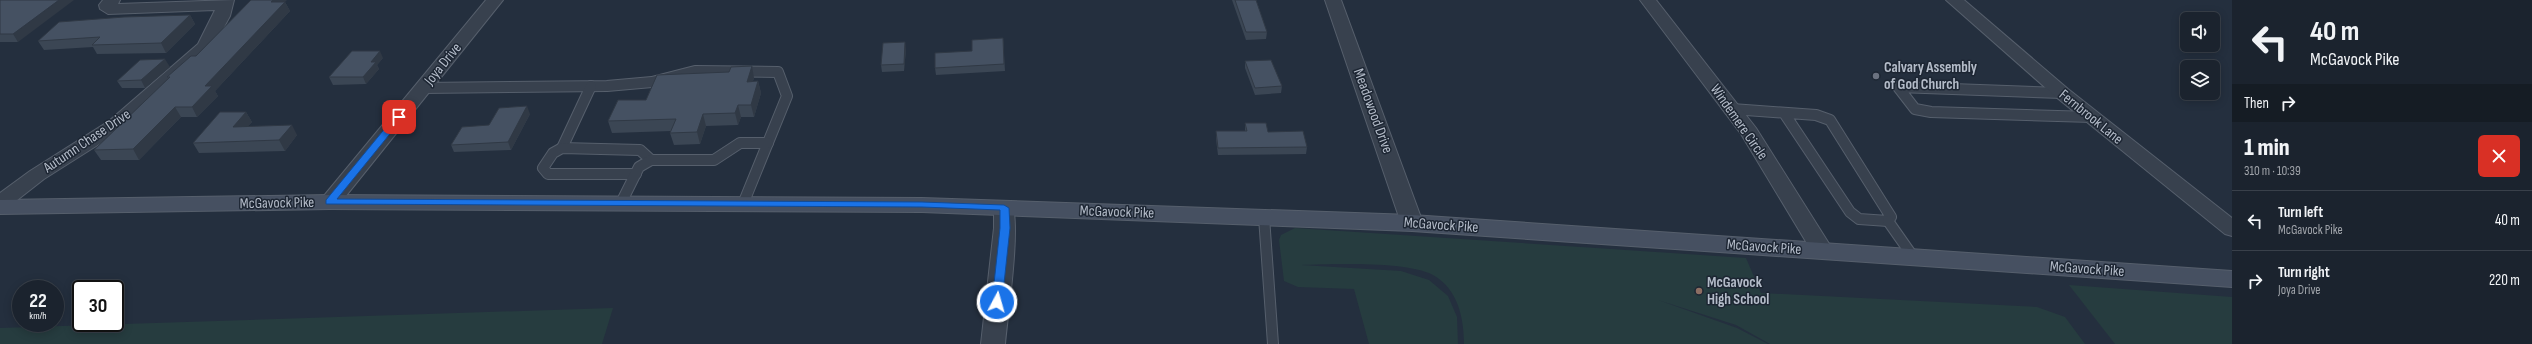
<!DOCTYPE html>
<html lang="en">
<head>
<meta charset="utf-8">
<style>
	:root { --surface:#1b232e; --page:#242b36; --text:#f1f3f6; --muted:#a0a4aa; --line:#39404a }
	body { margin:0; font-family:"Sofia Sans Condensed",sans-serif; background:var(--page); color:var(--text); height:100vh; display:flex; flex-direction:column; font-size:15px; white-space:nowrap }
	* { box-sizing:border-box; margin:0 }
	p { font-size:13px; color:var(--muted) }
	.icon { flex:none; width:22px; height:22px; fill:none; stroke:currentColor; stroke-width:2; stroke-linecap:round; stroke-linejoin:round }
	.map { position:relative; flex:1; overflow:hidden }
	.side { display:flex; flex-direction:column; background:var(--surface); width:300px }
	.side>* { flex:none }
	.guide { background:#1b232e; color:var(--text); overflow:hidden }
	.fabs { position:absolute; left:2180px; top:12px; display:grid; gap:8px }
	.fabs a { display:grid; place-items:center; width:40px; height:40px; border-radius:6px; background:var(--surface); box-shadow:0 2px 10px #0003,0 0 0 1px var(--line); font-size:20px }
	.speed { position:absolute; left:12px; top:280px; display:flex; gap:8px; font-size:20px; font-weight:700; text-align:center }
	.speed>* { display:grid; place-content:center; width:52px; height:52px; border-radius:50%; background:var(--surface); box-shadow:0 2px 10px #0003,0 0 0 1px var(--line); line-height:1 }
	.speed small { font-size:10px; font-weight:400 }
	.speed .limit { border:2px solid #111; border-radius:6px; background:#fff; color:#111 }
	.pin { position:absolute; display:grid; place-items:center; width:34px; height:34px; color:#fff; margin:-17px; border-radius:8px; box-shadow:0 2px 6px #0006 }
	.me { position:absolute; width:44px; margin:-22px; rotate:6deg; stroke-linejoin:round; filter:drop-shadow(0 0 3px #0008) }
	.turn { display:flex; align-items:center; gap:14px; height:84px; padding:0 12px; font-size:18px }
	.turn .icon { width:52px; height:52px; stroke-width:2.5 }
	.turn b { display:block; font-size:28px; line-height:34px }
	.then { display:flex; align-items:center; height:38px; padding:0 12px; background:#0003; gap:8px; font-size:15px }
	.round { display:grid; place-items:center; flex:none; width:42px; height:42px; border-radius:6px; background:var(--page) }
	.headline { display:flex; align-items:center; justify-content:space-between; height:68px; padding:0 12px }
	h1 { font-size:24px; font-weight:800; line-height:30px }
	ul { padding:0; list-style:none }
	li { display:flex; align-items:center; gap:12px; height:60px; padding:0 12px; border-top:1px solid var(--line) }
	li div { flex:1 }
	li b { display:block; font-size:15px }
	li em { font-style:normal }
	main { display:flex; flex:1; min-height:0 }
	.map>svg:first-child { display:block }
	.green { fill:#263c3f }
	.lines { fill:none; stroke-linecap:round; stroke-linejoin:round }
	.service-casing { stroke:#565f6c; stroke-width:12 }
	.minor-casing { stroke:#565f6c; stroke-width:2 }
	.secondary-casing { stroke:#565f6c; stroke-width:2 }
	.service { stroke:#38414e; stroke-width:10 }
	.minor { fill:#38414e; fill-rule:evenodd }
	.secondary { fill:#465061; fill-rule:evenodd }
	.wall { fill:#3b4654 }
	.shaded-wall { fill:#303945 }
	.building { fill:#455162; stroke:#303945 }
	.route { fill:#1a73e8; stroke:#114b97 }
	.worship-dot { fill:#6b7280; stroke:#1d2633; stroke-width:1.5 }
	.education-dot { fill:#8d6e63; stroke:#1d2633; stroke-width:1.5 }
	.labels { text-anchor:middle; dominant-baseline:central; stroke-width:3; stroke-linejoin:round; paint-order:stroke }
	.street-label { font-size:15px; fill:#b4bcc9; stroke:#1d2633 }
	.poi-label { font-size:15px; font-weight:bold; fill:#b4bcc9; stroke:#1d2633; text-anchor:start }
</style>
</head>
<body>
<main>
<div class="map">
<svg width="2232" height="344" viewBox="0 0 2232 344">
	<rect width="100%" height="100%" fill="#242f3e"/>
	<g class="green">
		<path d="M1295,228L1746,258L1761,293L2037,307L2065,317L2085,344H1770L1736,325L1658,300L1737,328L1768,344H1464C1464,318 1458,289 1433,275C1407,261 1332,264 1301,265L1401,271L1429,280L1448,296L1457,317L1458,344H1369L1354,289L1298,287L1284,281L1279,240L1281,235Z"/>
		<polygon points="2069,285 2232,297 2232,344 2115,344"/>
		<polygon points="613,308 602,344 0,344 0,328"/>
	</g>
	<g class="lines">
		<defs>
			<g id="service">
				<polyline points="423,88 607,86 652,82 695,71 778,72 787,96 743,204"/>
				<polyline points="2062,93 1898,87 1915,109 1931,112 2092,117"/>
				<polyline points="1732,109 1816,115 1830,120 1891,217 1888,221 1859,219 1850,212 1784,113"/>
				<polyline points="562,148 591,86"/>
				<polyline points="636,174 548,174 543,168 553,153 562,148 640,150 651,160"/>
				<polyline points="621,203 639,167 651,160 714,160 740,143 768,143"/>
				<polyline points="1264,217 1273,344"/>
				<polyline points="1888,221 1914,258"/>
			</g>
			<g id="minor">
				<polygon points="103,0 120,0 118,4 234,0 230,16 211,51 123,129 44,179 7,208 0,210 0,193 30,171 109,121 198,44 215,10 108,14 100,9 99,5"/>
				<polygon points="486,0 503,0 337,207 330,209 323,207 320,202 323,197"/>
				<polygon points="1325,0 1341,0 1423,223 1419,228 1412,230 1405,228 1401,223"/>
				<polygon points="1640,0 1656,0 1756,128 1833,250 1830,255 1822,257 1814,255 1741,134"/>
				<polygon points="1946,0 1964,0 2068,89 2232,218 2232,236 2225,234 2056,97"/>
				<path d="M1004,201L1011,203C1022,220 1007,319 1005,344H981L994,228V208L997,203Z"/>
			</g>
			<polygon id="secondary" points="330,195 922,198 1412,215 2232,271 2232,287 1412,231 922,212 330,209 0,214 0,200"/>
		</defs>
		<use href="#service" class="service-casing"/>
		<use href="#minor" class="minor-casing"/>
		<use href="#secondary" class="secondary-casing"/>
		<use href="#service" class="service"/>
		<use href="#minor" class="minor"/>
		<use href="#secondary" class="secondary"/>
	</g>
	<g class="wall">
		<polygon points="0,0 18,42 0,42"/>
		<polygon points="1232,0 1256,0 1267,32 1266,39 1246,40"/>
		<polygon points="285,2 290,11 215,91 218,96 197,117 181,117 139,160 101,160 94,150 168,79 167,77"/>
		<polygon points="190,15 195,24 166,53 97,54 93,47 44,50 38,41"/>
		<polygon points="1003,38 1005,71 936,75 935,68 972,51"/>
		<polygon points="906,49 904,71 882,72 881,65"/>
		<polygon points="383,58 377,65 379,69 366,84 333,85 329,77"/>
		<polygon points="1245,61 1282,86 1281,93 1255,95 1245,68"/>
		<polygon points="170,67 145,88 122,88 117,81"/>
		<polygon points="754,78 753,81 758,81 761,93 754,117 741,117 738,125 706,126 700,144 674,145 670,133 671,131 612,133 608,121 646,100"/>
		<polygon points="246,112 252,122 248,126 297,135 285,151 199,153 193,143"/>
		<polygon points="530,114 511,150 454,152 451,145 489,125"/>
		<polygon points="1245,123 1307,147 1306,154 1218,155 1216,139 1216,131 1245,131"/>
	</g>
	<g class="shaded-wall">
		<polygon points="59,0 74,0 18,42 13,34"/>
		<polygon points="273,0 287,0 285,2 290,11 215,91 218,96 197,117 192,107 205,86"/>
		<polygon points="190,15 195,24 166,53 161,43"/>
		<polygon points="905,42 906,49 904,71 904,64"/>
		<polygon points="380,51 383,58 377,65 379,69 366,84 363,77 371,62"/>
		<polygon points="165,59 170,67 145,88 141,80"/>
		<polygon points="752,66 754,78 749,93 747,82"/>
		<polygon points="758,81 761,93 754,117 751,105"/>
		<polygon points="738,105 741,117 738,125 735,113"/>
		<polygon points="527,106 530,114 511,150 508,142"/>
		<polygon points="175,107 181,117 139,160 133,149"/>
		<polygon points="246,112 252,122 239,137 233,127"/>
		<polygon points="703,114 706,126 700,144 697,132"/>
		<polygon points="292,125 297,135 285,151 279,140"/>
	</g>
	<g class="building">
		<polygon points="0,0 59,0 13,34 0,34"/>
		<polygon points="251,0 273,0 271,2 285,2 205,86 212,86 192,107 175,107 133,149 94,150 170,77 167,77 191,56 196,56"/>
		<polygon points="1235,0 1256,0 1267,32 1246,32"/>
		<polygon points="190,15 161,43 92,45 100,37 38,41 59,22 124,17"/>
		<polygon points="1003,38 1004,64 935,68 935,53 972,51 972,40"/>
		<polygon points="905,42 904,64 881,65 883,43"/>
		<polygon points="352,51 380,51 371,62 376,62 363,77 329,77"/>
		<polygon points="165,59 141,80 117,81 140,60"/>
		<polygon points="1271,60 1282,86 1255,88 1245,61"/>
		<polygon points="752,66 747,82 758,81 751,105 738,105 735,113 703,114 697,132 670,133 676,119 608,121 618,100 646,100 657,75 729,72 731,67"/>
		<polygon points="527,106 508,142 451,145 462,127 489,125 499,108"/>
		<polygon points="220,112 246,112 233,127 292,125 279,140 193,143"/>
		<polygon points="1245,123 1266,123 1268,132 1303,131 1307,147 1218,148 1216,131 1247,131"/>
	</g>
	<polygon class="route" points="399,114 402,115 402,119 337,199 922,202 1004,205 1009,208 1010,228 1002,302 997,305 992,302 1000,228 1000,210 922,207 326,204 326,200 396,115"/>
	<circle class="worship-dot" cx="1876" cy="76" r="4"/>
	<circle class="education-dot" cx="1699" cy="291" r="4"/>
	<g class="labels">
		<g class="street-label">
			<text transform="translate(443 64) rotate(-51)">Joya Drive</text>
			<text transform="translate(1373 111) rotate(70)">Meadowood Drive</text>
			<text transform="translate(2091 117) rotate(39)">Fernbrook Lane</text>
			<text transform="translate(1739 122) rotate(55)">Windemere Circle</text>
			<text transform="translate(87 141) rotate(-34)">Autumn Chase Drive</text>
			<text transform="translate(277 203) rotate(-1)">McGavock Pike</text>
			<text transform="translate(1117 212) rotate(2)">McGavock Pike</text>
			<text transform="translate(1441 225) rotate(4)">McGavock Pike</text>
			<text transform="translate(1764 247) rotate(4)">McGavock Pike</text>
			<text transform="translate(2087 269) rotate(4)">McGavock Pike</text>
		</g>
		<g class="poi-label">
			<text x="1884" y="67">Calvary Assembly<tspan x="1884" dy="17">of God Church</tspan></text>
			<text x="1707" y="282">McGavock<tspan x="1707" dy="17">High School</tspan></text>
		</g>
	</g>
</svg>
<div class="fabs">
<a><svg class="icon" aria-label="sound" viewBox="0 0 24 24"><path d="M4 9h4l5-4v14l-5-4H4zM17 9q2 3 0 6"/></svg></a>
<a><svg class="icon" aria-label="layers" viewBox="0 0 24 24"><path d="M12 4l9 5-9 5-9-5zM3 14l9 5 9-5"/></svg></a>
</div>
<div class="speed"><div>22<small>km/h</small></div><div class="limit">30</div></div>
<div class="pin" style="left:399px;top:117px;background:#d93025"><svg class="icon" aria-label="arrive" viewBox="0 0 24 24"><path d="M6 21V4h12l-3 4 3 4H6"/></svg></div>
<svg class="me" style="left:997px;top:302px" viewBox="-20 -20 40 40"><circle r="17" fill="#1a73e8" stroke="#fff" stroke-width="3"/><path d="M0-11L8 9 0 5-8 9z" fill="#fff"/></svg>
</div>
<section class="side">
<div class="guide">
<div class="turn"><svg class="icon" aria-label="left" viewBox="0 0 24 24"><path d="M17 20v-9H6M10 6l-5 5 5 5"/></svg><div><b>40 m</b>McGavock Pike</div></div>
<div class="then">Then<svg class="icon" aria-label="right" viewBox="0 0 24 24"><path d="M7 20v-9h11M14 6l5 5-5 5"/></svg></div>
</div>
<div class="headline"><div><h1>1 min</h1><p>310 m · 10:39</p></div><a class="round" style="background:#d93025;color:#fff"><svg class="icon" aria-label="close" viewBox="0 0 24 24"><path d="M6 6l12 12M18 6L6 18"/></svg></a></div>
<ul>
<li><svg class="icon" aria-label="left" viewBox="0 0 24 24"><path d="M17 20v-9H6M10 6l-5 5 5 5"/></svg><div><b>Turn left</b><p>McGavock Pike</p></div><em>40 m</em></li>
<li><svg class="icon" aria-label="right" viewBox="0 0 24 24"><path d="M7 20v-9h11M14 6l5 5-5 5"/></svg><div><b>Turn right</b><p>Joya Drive</p></div><em>220 m</em></li>
</ul>
</section>
</main>
</body>
</html>
